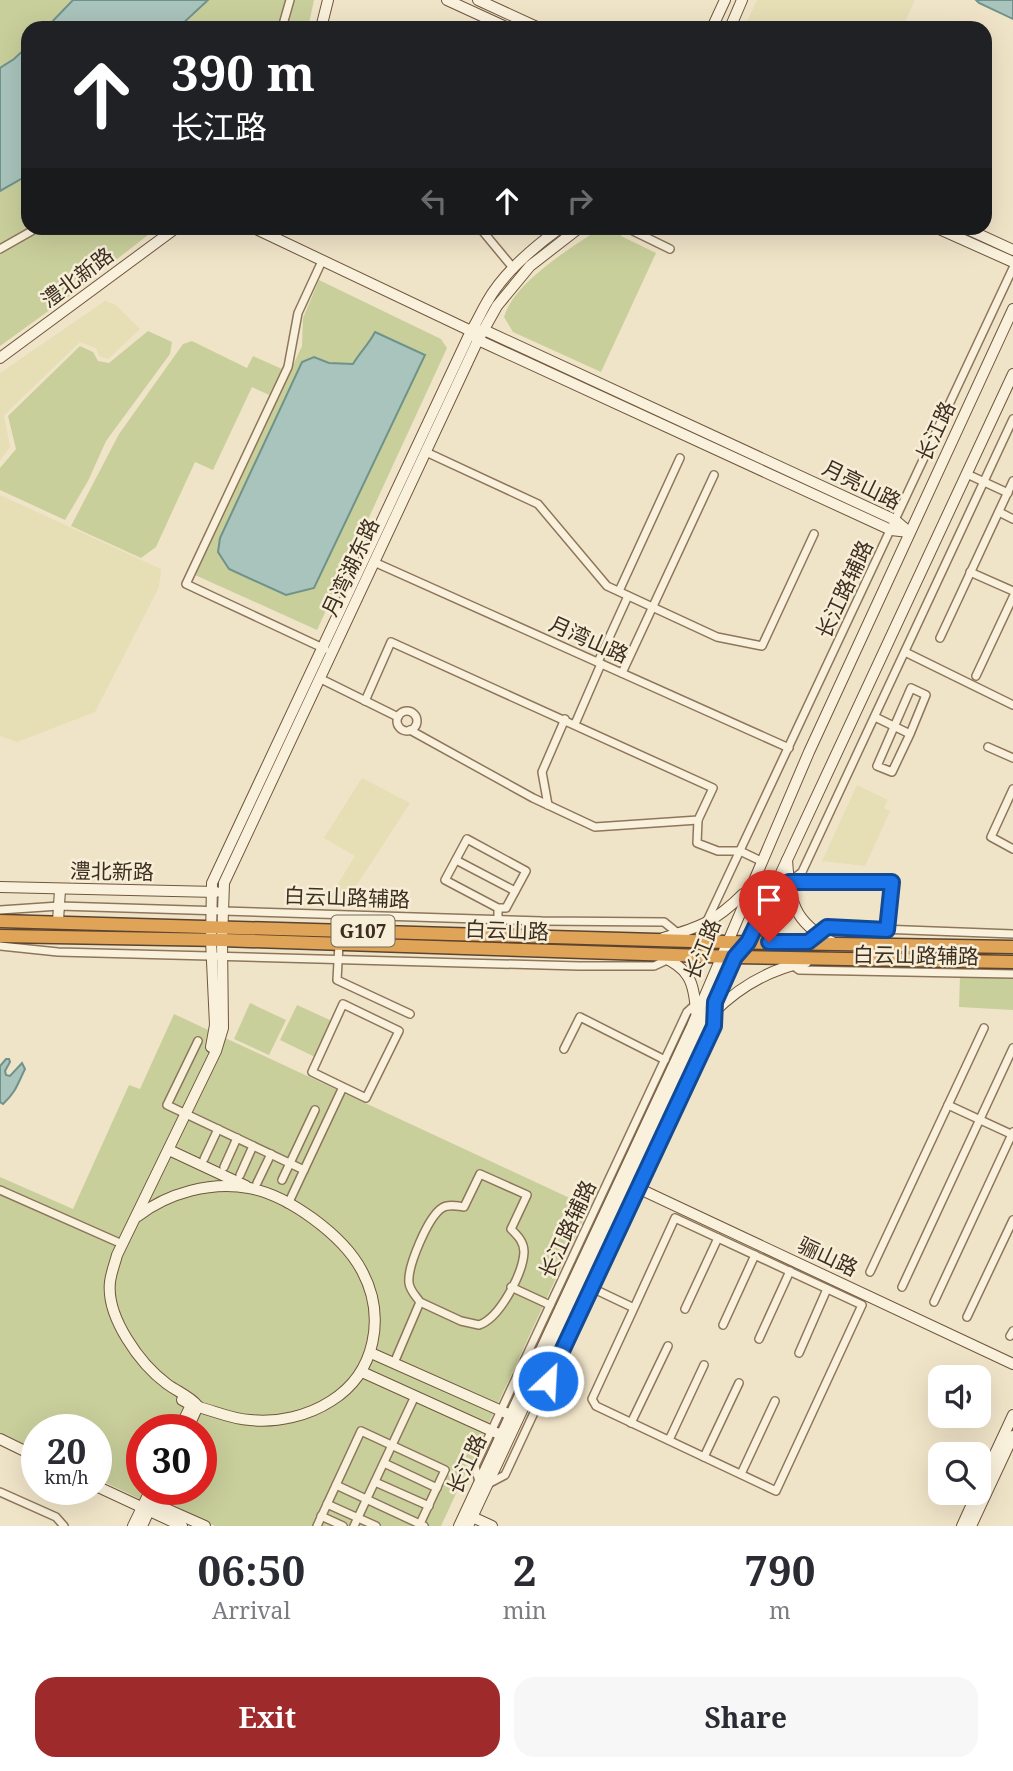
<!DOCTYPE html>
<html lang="en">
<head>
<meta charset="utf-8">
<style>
	:root { --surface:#fff; --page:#f7f7f7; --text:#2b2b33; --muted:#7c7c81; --accent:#9e2a2b }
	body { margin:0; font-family:"Noto Serif","Noto Sans SC",serif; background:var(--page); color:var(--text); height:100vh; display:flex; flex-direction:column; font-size:26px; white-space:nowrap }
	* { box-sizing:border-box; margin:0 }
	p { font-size:23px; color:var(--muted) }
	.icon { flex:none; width:38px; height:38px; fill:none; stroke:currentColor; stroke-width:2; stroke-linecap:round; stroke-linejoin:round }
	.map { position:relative; height:1526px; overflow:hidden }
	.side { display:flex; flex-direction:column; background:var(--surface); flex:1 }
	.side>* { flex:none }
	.hud { position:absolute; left:21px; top:21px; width:971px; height:214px; border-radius:21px; box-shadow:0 7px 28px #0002; background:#202124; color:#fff; overflow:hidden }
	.fabs { position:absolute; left:928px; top:1365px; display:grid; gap:14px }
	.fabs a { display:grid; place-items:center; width:63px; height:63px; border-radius:14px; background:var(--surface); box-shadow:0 7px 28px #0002; font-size:35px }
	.speed { position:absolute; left:21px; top:1414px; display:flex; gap:14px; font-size:35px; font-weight:700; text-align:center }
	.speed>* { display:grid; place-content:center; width:91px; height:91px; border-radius:50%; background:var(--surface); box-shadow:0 7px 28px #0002; line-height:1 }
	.speed small { font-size:18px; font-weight:400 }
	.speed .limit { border:10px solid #d22; background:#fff; color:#111 }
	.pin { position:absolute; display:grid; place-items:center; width:60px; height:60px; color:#fff; margin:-72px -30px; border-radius:50% 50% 50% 0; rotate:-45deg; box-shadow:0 0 7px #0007 }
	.pin .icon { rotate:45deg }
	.me { position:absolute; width:77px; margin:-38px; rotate:25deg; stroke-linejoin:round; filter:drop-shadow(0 0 5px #0008) }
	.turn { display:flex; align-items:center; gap:24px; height:147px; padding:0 35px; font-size:32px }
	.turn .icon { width:91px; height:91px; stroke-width:2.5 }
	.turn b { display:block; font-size:49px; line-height:60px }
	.lanes { display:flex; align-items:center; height:66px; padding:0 35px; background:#0003; justify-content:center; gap:35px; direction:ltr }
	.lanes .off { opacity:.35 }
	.eta { display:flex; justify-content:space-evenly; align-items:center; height:119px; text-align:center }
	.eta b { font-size:42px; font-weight:700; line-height:49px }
	.button { display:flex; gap:14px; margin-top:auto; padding:14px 35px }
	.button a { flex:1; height:80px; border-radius:21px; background:var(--accent); color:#fff; font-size:28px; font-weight:700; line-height:80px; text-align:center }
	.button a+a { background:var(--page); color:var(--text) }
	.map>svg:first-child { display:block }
	.farmland { fill:#e6deb5 }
	.green { fill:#c9cf9b; fill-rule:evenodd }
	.water { fill:#a9c4bc; stroke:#6f938a; stroke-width:2 }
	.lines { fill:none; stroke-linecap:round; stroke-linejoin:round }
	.street-casing { stroke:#8d765c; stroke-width:10 }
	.secondary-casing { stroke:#6f573f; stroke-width:12 }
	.highway-casing { stroke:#5b4430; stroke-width:15 }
	.street { stroke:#faf1dc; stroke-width:7 }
	.secondary { stroke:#faf1dc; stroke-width:10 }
	.highway { stroke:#e0a458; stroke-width:12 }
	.route-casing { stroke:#114b97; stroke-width:18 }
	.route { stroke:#1a73e8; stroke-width:12 }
	.labels { text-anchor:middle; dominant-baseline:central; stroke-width:5; stroke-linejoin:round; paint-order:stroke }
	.shield { fill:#f7eed8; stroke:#756857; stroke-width:2 }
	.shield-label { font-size:19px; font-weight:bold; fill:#3d2e20 }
	.street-label { font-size:21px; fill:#3d2e20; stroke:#f7eed8 }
</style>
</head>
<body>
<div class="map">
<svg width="1013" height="1526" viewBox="0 0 1013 1526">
	<rect width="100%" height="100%" fill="#f0e4c8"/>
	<g class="farmland">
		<polygon points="757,0 915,0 902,28 744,28"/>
		<polygon points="105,301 116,305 140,329 108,359 99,356 96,348 80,342 4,415 10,447 0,461 0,373"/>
		<polygon points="0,495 161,569 159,587 95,712 17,742 0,736"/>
		<polygon points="362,778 410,803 347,900 330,897 355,856 324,838"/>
		<polygon points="857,785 888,800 884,808 890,811 865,866 822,861"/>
	</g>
	<g class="green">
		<polygon points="0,0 72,0 45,28 28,28 28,45 14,59 0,68"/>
		<polygon points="209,0 314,0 308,28 180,28"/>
		<polygon points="28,176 28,228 157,228 72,294 0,346 0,192"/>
		<path d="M601,228H625L621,236L656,253L601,372L513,332L504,317C514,282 572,247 601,228Z"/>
		<polygon points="319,280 441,339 447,348 317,630 195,575 302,346 303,318"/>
		<polygon points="148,331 172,342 170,354 106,441 88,481 65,520 0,490 0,468 16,449 8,416 80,346 93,352 98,361 109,363"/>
		<polygon points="192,341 247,368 253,356 282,369 269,395 252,387 213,470 195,462 156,547 141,558 71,526 119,434 183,344"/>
		<polygon points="960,976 1013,978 1013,1010 959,1007"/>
		<polygon points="250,1003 286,1020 269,1055 234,1039"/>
		<polygon points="297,1005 332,1021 315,1057 280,1040"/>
		<path d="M174,1014L589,1207L441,1526H215L145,1495L142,1500L96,1478V1430H37V1450L0,1433V1177L73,1209L129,1085L140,1089ZM142,1430H201V1489H142Z"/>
	</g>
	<g class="water">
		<polygon points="73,0 208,0 178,28 46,28"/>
		<polygon points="976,0 1013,0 1013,19 979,3"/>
		<polygon points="28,46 28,175 0,191 0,68 14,59"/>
		<path d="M375,332L425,355L314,588L286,595L229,569L218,552L220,538L302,362L314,357L329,363L353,364C360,352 369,344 375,332Z"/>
		<path d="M6,1059H9L10,1062L5,1071L6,1075L10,1076L22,1063L25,1069C17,1085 16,1092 3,1104L0,1102V1066Z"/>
	</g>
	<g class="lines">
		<defs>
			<g id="street">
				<polyline points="282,28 290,0"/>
				<polyline points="480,228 514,269"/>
				<polyline points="627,228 670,249"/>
				<polyline points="0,249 37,228"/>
				<polyline points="322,261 298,313 288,367 186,584 325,649"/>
				<polyline points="426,452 538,504 607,586 717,637 762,646 814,534"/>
				<polyline points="967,474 1008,493"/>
				<polyline points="999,512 1013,519"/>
				<polyline points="374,562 789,748"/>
				<polyline points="970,572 1013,591"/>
				<polyline points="619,591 680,458"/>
				<polyline points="940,638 1013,481"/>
				<polyline points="905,652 1013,705"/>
				<polyline points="598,662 628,596"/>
				<polyline points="622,673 714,475"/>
				<polyline points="976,676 1013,597"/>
				<polyline points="319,678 398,717"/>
				<polyline points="365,701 391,642 713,788 698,820 595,827 533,798 410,730"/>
				<circle cx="407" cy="721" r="10"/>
				<polyline points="875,717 910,734 926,695 911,688 877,766 892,772 910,734"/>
				<polyline points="575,724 601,664"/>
				<polyline points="988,747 1013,758"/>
				<polyline points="1013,789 991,837 1013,849"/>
				<polyline points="548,805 542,772 565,719"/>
				<polyline points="698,820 697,843 718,851 740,851 761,861"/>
				<polyline points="456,860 515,891"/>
				<polyline points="789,882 892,882 887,930"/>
				<polyline points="774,888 789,882 802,872 1013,419"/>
				<polyline points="498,908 445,880 467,839 526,871 506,908 498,908 498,935"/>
				<polyline points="0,910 59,906 542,921 664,922 680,935"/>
				<polyline points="706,923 1013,268"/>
				<polyline points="817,935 827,927 1013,934"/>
				<polyline points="339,944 337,980 410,1014"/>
				<polyline points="0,946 58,952 579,966 654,966 669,959"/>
				<polyline points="792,965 799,970 1013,974"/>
				<polyline points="198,1041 167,1105 304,1170"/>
				<polyline points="564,1049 580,1017 665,1060"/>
				<polyline points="948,1105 1013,1135"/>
				<polyline points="204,1159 218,1129"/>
				<polyline points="224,1167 237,1138"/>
				<polyline points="240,1175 253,1146"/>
				<polyline points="282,1180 315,1110"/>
				<polyline points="257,1183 271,1154"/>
				<polyline points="0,1190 122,1244"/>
				<polyline points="288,1204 343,1087 312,1072 343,1004 399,1031 366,1098 343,1087"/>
				<polyline points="870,1272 984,1028"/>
				<polyline points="511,1287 550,1305"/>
				<polyline points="902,1287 1013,1048"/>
				<polyline points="592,1288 634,1308 592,1399 596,1406 776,1491 862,1305 675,1218 634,1308"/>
				<polyline points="934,1302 1013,1132"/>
				<polyline points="685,1309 718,1238"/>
				<polyline points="967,1317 1013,1220"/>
				<polyline points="723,1325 755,1255"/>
				<polyline points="1010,1336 1013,1331"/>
				<polyline points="759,1339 790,1271"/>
				<polyline points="799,1353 827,1289"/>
				<path d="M394,1363L420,1302C416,1296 410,1291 409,1283C407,1267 428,1217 442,1208C448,1204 457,1206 464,1207L480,1174L527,1195L511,1229C518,1236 524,1242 524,1252C523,1273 500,1318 479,1325L461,1321L420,1302"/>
				<polyline points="631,1423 668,1346"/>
				<polyline points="669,1440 704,1365"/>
				<polyline points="704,1457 739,1383"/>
				<polyline points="384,1463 437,1488"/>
				<polyline points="741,1474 775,1401"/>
				<polyline points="375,1482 429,1506"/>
				<polyline points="479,1482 475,1466 687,1012 698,1002"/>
				<polyline points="488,1484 505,1475 714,1026 715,1010"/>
				<polyline points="336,1485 424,1526"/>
				<polyline points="0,1492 56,1517 64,1526"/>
				<polyline points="327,1504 376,1526"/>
				<polyline points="321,1516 343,1526"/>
				<polyline points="317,1526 361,1431 445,1470 419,1526"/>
				<polyline points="354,1526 415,1396"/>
			</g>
			<g id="secondary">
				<polyline points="447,0 508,28"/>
				<polyline points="478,0 539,28"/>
				<polyline points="321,28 328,0"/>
				<polyline points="712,28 725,0"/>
				<polyline points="730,28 742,0"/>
				<polyline points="254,228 471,331 478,340 489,345 891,530 909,532"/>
				<polyline points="937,228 1013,262"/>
				<polyline points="965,228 1013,250"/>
				<polyline points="479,331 484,330 895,520 909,532"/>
				<polyline points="0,358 176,228"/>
				<path d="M787,860C790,901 793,922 832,942"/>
				<polyline points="0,887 216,892"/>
				<polyline points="58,921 60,890"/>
				<path d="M663,938C700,927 715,922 743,894"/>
				<path d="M660,956C689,968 694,981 696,1012"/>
				<path d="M713,1013C739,987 770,969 806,962"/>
				<path d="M211,1047L215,1025L211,940L212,883L471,331C477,322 481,312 487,302C503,273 534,247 560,228"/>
				<polyline points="169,1150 246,1186"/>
				<polyline points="627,1183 1013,1364"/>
				<path d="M138,1216C168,1193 211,1181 249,1188C288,1195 343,1235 362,1271C386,1316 376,1373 331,1401C308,1416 277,1423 250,1420C230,1419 213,1410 194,1406"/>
				<polyline points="371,1353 515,1417"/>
				<polyline points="362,1372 501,1435"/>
				<polyline points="179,1430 191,1405 182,1400"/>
				<path d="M187,1430L198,1406C190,1396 178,1392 167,1384C140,1364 106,1317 110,1282C111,1273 115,1263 117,1255L216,1051L223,1028L222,940L224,883L478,340L497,306L530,266L579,228"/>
				<polyline points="0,1439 37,1457"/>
				<polyline points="96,1486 182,1526"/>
				<polyline points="978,1490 1013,1415"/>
				<polyline points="142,1508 153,1503 205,1526"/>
				<polyline points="468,1515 492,1526"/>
				<polyline points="133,1526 151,1489"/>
				<polyline points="142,1526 159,1489"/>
				<polyline points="459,1526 692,1026 809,752 1013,309"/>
				<polyline points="468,1526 705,1019 735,957 748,942 774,888 1013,374"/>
				<polyline points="962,1526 977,1493"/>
				<polyline points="971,1526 1013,1436"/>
			</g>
			<g id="highway">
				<polyline points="0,921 726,942 1013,947"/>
				<polyline points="0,936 222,940 735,957 1013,962"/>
			</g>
		</defs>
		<use href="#street" class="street-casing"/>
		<use href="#secondary" class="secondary-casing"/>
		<use href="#highway" class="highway-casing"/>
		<use href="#street" class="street"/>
		<use href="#secondary" class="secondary"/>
		<use href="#highway" class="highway"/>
	</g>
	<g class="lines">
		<defs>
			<polyline id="route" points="548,1381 714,1026 715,1002 735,957 748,942 774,888 789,882 892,882 887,930 827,927 808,942 769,942"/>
		</defs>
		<use href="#route" class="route-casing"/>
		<use href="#route" class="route"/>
	</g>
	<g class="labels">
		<rect class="shield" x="331.5" y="915.5" width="63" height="31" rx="5"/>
		<g class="shield-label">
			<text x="363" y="931">G107</text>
		</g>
		<g class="street-label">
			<text transform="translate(77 277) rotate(-37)">澧北新路</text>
			<text transform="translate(935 431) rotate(-65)">长江路</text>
			<text transform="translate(862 484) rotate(26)">月亮山路</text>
			<text transform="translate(350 567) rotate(-65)">月湾湖东路</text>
			<text transform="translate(844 589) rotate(-65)">长江路辅路</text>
			<text transform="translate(589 639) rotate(24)">月湾山路</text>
			<text transform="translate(112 871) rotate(1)">澧北新路</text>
			<text transform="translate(347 897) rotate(2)">白云山路辅路</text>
			<text transform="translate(507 930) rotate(2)">白云山路</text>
			<text transform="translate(702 949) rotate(-68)">长江路</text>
			<text transform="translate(916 955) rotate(1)">白云山路辅路</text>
			<text transform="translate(567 1229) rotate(-65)">长江路辅路</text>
			<text transform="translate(828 1256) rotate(25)">骊山路</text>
			<text transform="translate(466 1464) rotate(-65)">长江路</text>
		</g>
	</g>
</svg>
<div class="fabs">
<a><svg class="icon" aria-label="sound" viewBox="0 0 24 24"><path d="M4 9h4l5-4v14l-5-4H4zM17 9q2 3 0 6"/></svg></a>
<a><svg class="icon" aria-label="search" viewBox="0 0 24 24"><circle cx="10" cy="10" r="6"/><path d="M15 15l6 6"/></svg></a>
</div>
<div class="speed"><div>20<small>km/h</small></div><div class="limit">30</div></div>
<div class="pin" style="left:769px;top:942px;background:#d93025"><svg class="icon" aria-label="arrive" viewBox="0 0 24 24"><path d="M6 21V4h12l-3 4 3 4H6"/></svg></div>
<svg class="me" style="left:548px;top:1381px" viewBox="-20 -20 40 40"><circle r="17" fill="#1a73e8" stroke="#fff" stroke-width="3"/><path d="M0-11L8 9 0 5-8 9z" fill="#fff"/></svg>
<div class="hud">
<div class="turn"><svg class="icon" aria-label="ahead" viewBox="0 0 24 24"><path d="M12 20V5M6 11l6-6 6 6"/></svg><div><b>390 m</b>长江路</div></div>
<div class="lanes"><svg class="icon off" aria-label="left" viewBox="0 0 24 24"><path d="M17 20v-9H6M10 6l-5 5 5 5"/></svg><svg class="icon" aria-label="ahead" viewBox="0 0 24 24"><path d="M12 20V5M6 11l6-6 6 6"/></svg><svg class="icon off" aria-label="right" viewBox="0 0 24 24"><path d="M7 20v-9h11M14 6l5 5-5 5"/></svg></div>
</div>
</div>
<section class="side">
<div class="eta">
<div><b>06:50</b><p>Arrival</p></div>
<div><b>2</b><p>min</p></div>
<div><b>790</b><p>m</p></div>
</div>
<div class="button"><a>Exit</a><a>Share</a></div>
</section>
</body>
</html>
